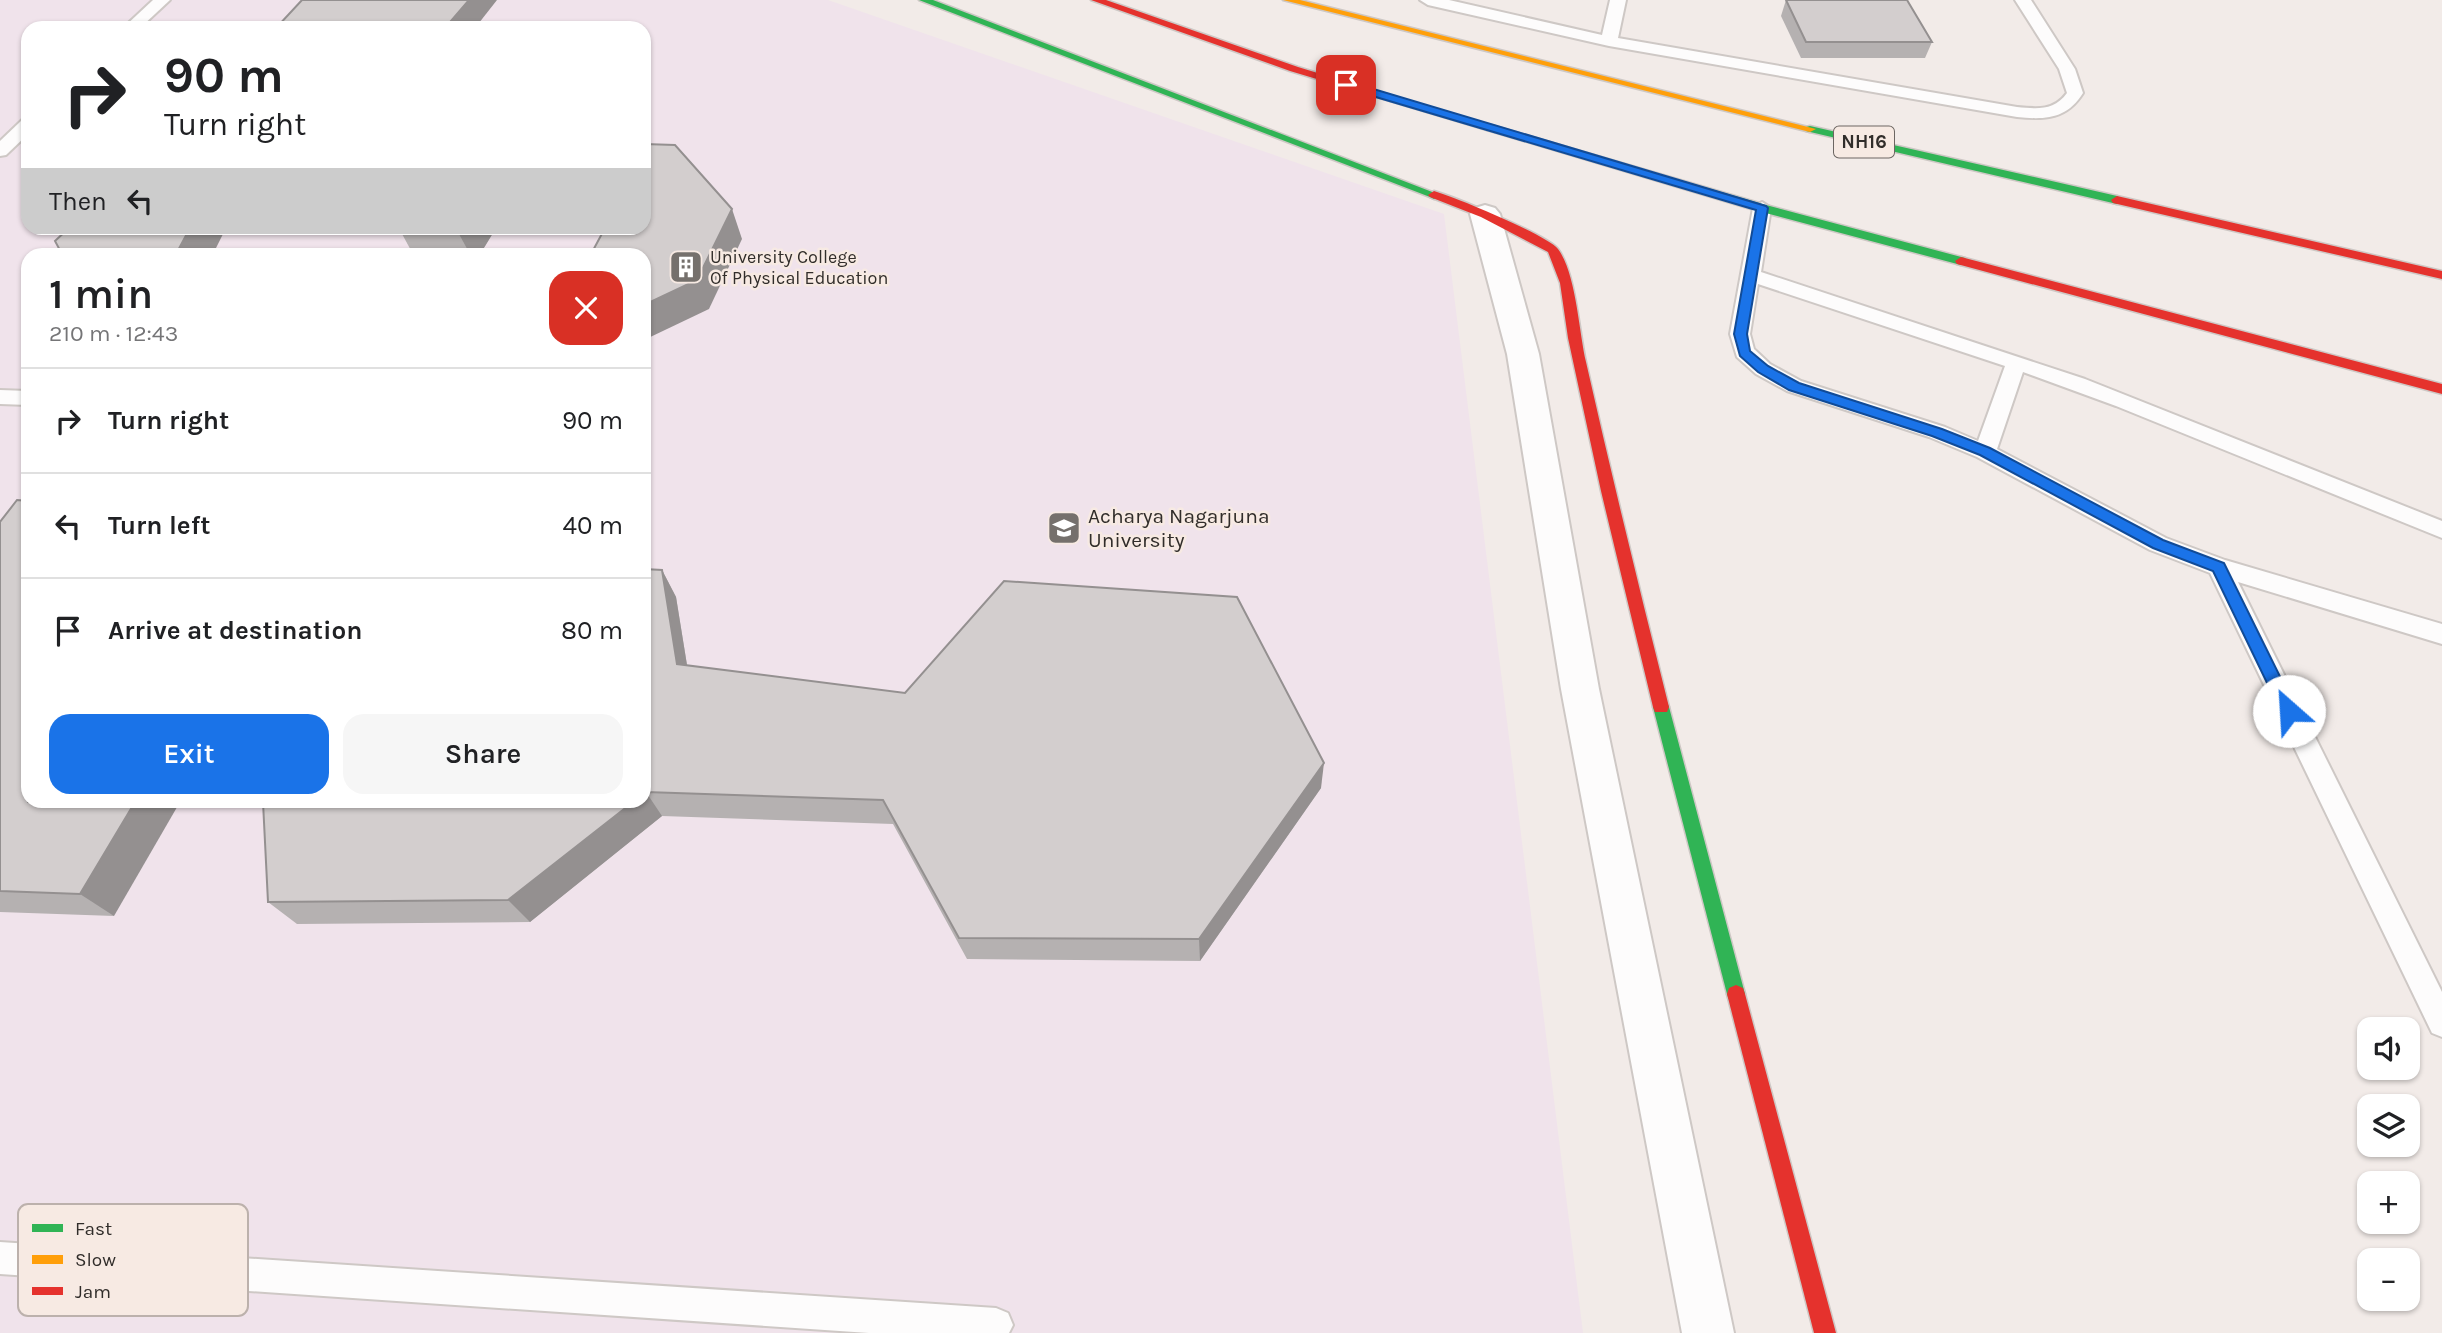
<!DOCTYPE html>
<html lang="en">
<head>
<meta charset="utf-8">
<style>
	:root { --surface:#fff; --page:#f6f6f6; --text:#202124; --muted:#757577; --line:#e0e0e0; --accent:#1a73e8 }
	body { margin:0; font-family:Karla,sans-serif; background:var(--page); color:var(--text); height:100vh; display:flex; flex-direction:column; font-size:26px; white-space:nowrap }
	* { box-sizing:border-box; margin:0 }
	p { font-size:23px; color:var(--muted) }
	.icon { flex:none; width:38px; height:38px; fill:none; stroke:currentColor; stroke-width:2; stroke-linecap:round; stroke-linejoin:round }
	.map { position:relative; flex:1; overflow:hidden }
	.sheet { position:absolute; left:21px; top:248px; width:630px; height:560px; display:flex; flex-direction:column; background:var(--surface); border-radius:21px; box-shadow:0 2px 5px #0004 }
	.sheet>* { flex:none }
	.banner { position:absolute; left:21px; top:21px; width:630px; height:214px; border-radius:21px; box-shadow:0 2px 5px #0004; background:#fff; color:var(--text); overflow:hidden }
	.buttons { position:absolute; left:2357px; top:1017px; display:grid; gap:14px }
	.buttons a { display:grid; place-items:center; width:63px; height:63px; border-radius:14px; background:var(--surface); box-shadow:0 2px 5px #0004; font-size:35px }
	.pin { position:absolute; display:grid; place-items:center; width:60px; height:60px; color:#fff; margin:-30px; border-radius:14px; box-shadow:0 4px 10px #0006 }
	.me { position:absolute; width:77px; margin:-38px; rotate:334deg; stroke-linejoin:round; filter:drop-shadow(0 0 5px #0008) }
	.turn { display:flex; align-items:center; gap:24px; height:147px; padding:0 28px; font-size:32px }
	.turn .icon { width:91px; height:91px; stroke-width:2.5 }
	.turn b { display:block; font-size:49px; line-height:60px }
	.then { display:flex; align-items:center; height:66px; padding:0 28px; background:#0003; gap:14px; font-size:26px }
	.round { display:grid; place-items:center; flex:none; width:74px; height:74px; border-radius:21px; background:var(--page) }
	.summary { display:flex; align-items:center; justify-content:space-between; height:119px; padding:0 28px }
	h1 { font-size:42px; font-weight:600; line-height:52px }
	.primary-button { display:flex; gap:14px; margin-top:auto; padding:14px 28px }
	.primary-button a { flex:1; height:80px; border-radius:21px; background:var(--accent); color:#fff; font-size:28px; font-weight:600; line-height:80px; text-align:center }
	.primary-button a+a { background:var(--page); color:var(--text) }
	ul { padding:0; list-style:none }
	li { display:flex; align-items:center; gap:21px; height:105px; padding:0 28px; border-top:2px solid var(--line) }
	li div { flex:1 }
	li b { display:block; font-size:26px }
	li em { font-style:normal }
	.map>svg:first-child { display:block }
	.education { fill:#f0e3eb; fill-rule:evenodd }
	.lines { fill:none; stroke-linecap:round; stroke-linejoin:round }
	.lane-casing { stroke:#cec8c5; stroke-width:4 }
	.street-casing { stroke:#cec8c5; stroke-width:4 }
	.fast-casing { stroke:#cec8c5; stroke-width:3 }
	.slow-casing { stroke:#cec8c5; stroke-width:3 }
	.jam-casing { stroke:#cec8c5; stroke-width:3 }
	.lane { fill:#fdfcfc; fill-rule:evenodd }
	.street { fill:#fdfcfc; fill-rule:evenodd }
	.fast { fill:#30b455; fill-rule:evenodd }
	.slow { fill:#ff9f0a; fill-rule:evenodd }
	.jam { fill:#e5322d; fill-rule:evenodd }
	.wall { fill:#b5b1b1 }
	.shaded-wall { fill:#949090 }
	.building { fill:#d3cece; stroke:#949090; stroke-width:2 }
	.route { fill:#1a73e8; stroke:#114b97; stroke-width:2 }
	.labels { text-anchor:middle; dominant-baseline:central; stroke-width:5; stroke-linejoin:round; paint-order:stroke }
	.far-poi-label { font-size:18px; fill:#312d2a; stroke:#f7eae3; text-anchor:start }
	.shield { fill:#f7eae3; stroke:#6c6662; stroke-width:2 }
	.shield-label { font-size:19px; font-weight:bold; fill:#312d2a }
	.poi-label { font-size:21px; fill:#312d2a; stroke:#f7eae3; text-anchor:start }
	.key { fill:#f7eae3; stroke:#bcb1ac; stroke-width:2 }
	.key-label { font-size:19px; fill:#312d2a }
</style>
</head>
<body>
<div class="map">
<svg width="2442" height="1333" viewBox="0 0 2442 1333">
	<rect width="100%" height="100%" fill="#f2ebe8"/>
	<path class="education" d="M0,0H828L1444,214L1583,1333H0ZM28,28H644V228H28ZM28,256H644V802H28Z"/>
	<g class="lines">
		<defs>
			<g id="lane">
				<polygon points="153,0 170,0 140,28 123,28"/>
				<path d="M1420,0H1449L1602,35L1610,0H1626L1618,38L2017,107C2037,109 2054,111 2067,93L2059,69L2015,0H2031L2075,69L2083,93C2067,119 2045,120 2017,117L1609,46L1428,5Z"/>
				<polygon points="28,119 28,134 6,155 0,156 0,141 22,120"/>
				<path d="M1762,202L1771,208L1761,272L2085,379L2442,521V538L2116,406L2023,372L1997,449L2166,538L2225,560L2442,624V644L2238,582L2442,992V1037L2432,1033L2210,573L2150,550L1977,457L1929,437L1787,391L1756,374L1737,357L1730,334L1753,208ZM1758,284L2005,366L1978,441L1945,427L1801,381L1770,364L1754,349L1750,334Z"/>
				<polygon points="0,390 28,391 28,405 0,404"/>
				<polygon points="0,1242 996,1308 1008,1313 1013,1325 1009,1333 869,1333 0,1274"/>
			</g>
			<polygon id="street" points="1485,205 1495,208 1500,214 1539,354 1599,689 1734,1333 1682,1333 1561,689 1507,354 1470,214 1475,208"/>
			<g id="fast">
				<polygon points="919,0 933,0 1440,195 1434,199 1430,197"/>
				<polygon points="1491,125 1766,205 1965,258 1967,261 1961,265 1758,211 1487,130 1487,126"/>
				<polygon points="1810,126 2117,196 2123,200 2117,204 1806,131 1806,127"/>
				<polygon points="1661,700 1667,702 1669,707 1745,994 1743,1000 1736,1003 1729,1000 1727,994 1653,707 1655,702"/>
			</g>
			<polygon id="slow" points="1283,0 1300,0 1816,129 1810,132"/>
			<g id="jam">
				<polygon points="1091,0 1106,0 1298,67 1497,128 1487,130 1290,71"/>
				<path d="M1434,191C1455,197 1547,235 1558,249C1576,273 1579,332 1586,362C1612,477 1640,592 1669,707L1667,712H1655L1653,707L1601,491L1568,338L1560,283L1548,252L1481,217L1430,197L1428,195Z"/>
				<polygon points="2117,196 2442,271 2442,279 2113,203 2111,200"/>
				<polygon points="1961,257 2442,384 2442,394 1957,264 1955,261"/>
				<polygon points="1736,985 1743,988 1745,994 1836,1333 1814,1333 1727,994 1729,988"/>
			</g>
		</defs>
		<use href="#lane" class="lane-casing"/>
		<use href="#street" class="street-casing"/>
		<use href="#fast" class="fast-casing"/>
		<use href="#slow" class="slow-casing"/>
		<use href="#jam" class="jam-casing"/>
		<use href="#lane" class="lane"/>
		<use href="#street" class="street"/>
		<use href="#fast" class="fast"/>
		<use href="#slow" class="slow"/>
		<use href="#jam" class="jam"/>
	</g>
	<g class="wall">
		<polygon points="1786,0 1932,42 1925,58 1801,58 1781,16"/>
		<polygon points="377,228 496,228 479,256 414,256 401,232 402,230 378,229"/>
		<polygon points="0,522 114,916 0,912"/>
		<polygon points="662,570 676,597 687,665 1321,788 1200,961 967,959 893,824 662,816 530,922 297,924 268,902"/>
	</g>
	<g class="shaded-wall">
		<polygon points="469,0 497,0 475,28 445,28"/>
		<polygon points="732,209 742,239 709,309 644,340 644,305"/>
		<polygon points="190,228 226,228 212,256 175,256"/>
		<polygon points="463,228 496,228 479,256 471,256 459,234"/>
		<polygon points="662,570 676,597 691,690 677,664"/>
		<polygon points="1324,763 1321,788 1200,961 1199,939"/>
		<polygon points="646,792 662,816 530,922 508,900 633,802 644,802 644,793"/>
		<polygon points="135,802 180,802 114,916 80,894"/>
	</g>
	<g class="building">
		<polygon points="302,0 469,0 445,28 276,28"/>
		<polygon points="1786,0 1907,0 1932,42 1806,42"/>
		<polygon points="644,144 675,145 732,209 697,280 644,305 644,256 590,256 605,228 644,228"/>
		<polygon points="69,228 190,228 175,256 63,256 55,241"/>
		<polygon points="404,228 463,228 459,234 401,232"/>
		<polygon points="17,500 28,501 28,802 135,802 80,894 0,891 0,522"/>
		<polygon points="644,569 662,570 677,664 905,693 1004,581 1237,597 1324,763 1199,939 959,938 883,800 646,792 644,793"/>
		<polygon points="263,802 633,802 508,900 268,902"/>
	</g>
	<polygon class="route" points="1342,82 1350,82 1766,206 1768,208 1747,334 1750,351 1768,366 1799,383 1942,429 1990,448 2163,540 2224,563 2297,711 2295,716 2283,716 2213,571 2153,548 1980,455 1932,436 1789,390 1758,372 1740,356 1734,334 1756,210 1342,87"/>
	<defs>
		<symbol id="building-square" viewBox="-11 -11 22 22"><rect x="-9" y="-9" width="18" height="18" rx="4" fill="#75706c" stroke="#f7eae3"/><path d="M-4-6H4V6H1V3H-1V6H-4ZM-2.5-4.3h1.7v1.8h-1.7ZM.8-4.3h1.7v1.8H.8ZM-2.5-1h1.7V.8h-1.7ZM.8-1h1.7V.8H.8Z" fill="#fff"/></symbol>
		<symbol id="university-square" viewBox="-11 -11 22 22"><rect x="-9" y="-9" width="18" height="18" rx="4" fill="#75706c" stroke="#f7eae3"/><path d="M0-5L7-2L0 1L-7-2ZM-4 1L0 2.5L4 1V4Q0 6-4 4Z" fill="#fff"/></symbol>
	</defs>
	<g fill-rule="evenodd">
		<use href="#building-square" x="667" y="248" width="38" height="38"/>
		<use href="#university-square" x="1045" y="509" width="38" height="38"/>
	</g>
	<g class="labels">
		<g class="far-poi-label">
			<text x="710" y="257">University College<tspan x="710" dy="21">Of Physical Education</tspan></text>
		</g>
		<rect class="shield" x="1834" y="126.5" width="60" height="31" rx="5"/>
		<g class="shield-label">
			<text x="1864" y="142">NH16</text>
		</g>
		<g class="poi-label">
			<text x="1088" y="516">Acharya Nagarjuna<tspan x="1088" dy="24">University</tspan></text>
		</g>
	</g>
	<rect x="18" y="1204" width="230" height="112" rx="10" class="key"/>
	<rect x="32" y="1224" width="31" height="8" fill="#30b455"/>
	<rect x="32" y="1255" width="31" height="9" fill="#ff9f0a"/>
	<rect x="32" y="1287" width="31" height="8" fill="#e5322d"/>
	<g class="key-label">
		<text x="75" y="1235">Fast</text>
		<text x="75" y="1266">Slow</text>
		<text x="75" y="1298">Jam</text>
	</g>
</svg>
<div class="buttons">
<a><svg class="icon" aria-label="sound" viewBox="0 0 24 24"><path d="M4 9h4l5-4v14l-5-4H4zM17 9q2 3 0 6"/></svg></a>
<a><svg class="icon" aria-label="layers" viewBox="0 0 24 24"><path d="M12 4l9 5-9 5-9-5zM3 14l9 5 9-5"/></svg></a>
<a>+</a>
<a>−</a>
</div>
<div class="pin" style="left:1346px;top:85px;background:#d93025"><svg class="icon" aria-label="arrive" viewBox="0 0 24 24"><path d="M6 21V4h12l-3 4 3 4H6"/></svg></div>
<svg class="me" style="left:2289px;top:711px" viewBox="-20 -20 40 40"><circle r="19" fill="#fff"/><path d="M0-13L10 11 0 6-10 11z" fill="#1a73e8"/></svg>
<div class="banner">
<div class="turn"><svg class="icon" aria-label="right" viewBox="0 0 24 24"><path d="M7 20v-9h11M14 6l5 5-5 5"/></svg><div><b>90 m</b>Turn right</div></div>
<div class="then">Then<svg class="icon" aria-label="left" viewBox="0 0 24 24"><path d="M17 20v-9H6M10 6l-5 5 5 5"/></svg></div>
</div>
<section class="sheet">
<div class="summary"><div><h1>1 min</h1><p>210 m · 12:43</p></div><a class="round" style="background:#d93025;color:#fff"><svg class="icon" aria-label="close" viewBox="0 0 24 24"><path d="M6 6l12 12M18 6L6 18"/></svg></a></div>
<ul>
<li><svg class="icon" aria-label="right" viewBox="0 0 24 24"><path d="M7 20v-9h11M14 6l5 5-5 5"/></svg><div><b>Turn right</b></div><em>90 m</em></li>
<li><svg class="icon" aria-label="left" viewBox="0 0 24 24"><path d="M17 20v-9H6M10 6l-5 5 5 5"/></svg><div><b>Turn left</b></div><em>40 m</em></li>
<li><svg class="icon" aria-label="arrive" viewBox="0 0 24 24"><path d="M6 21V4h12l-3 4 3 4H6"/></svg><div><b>Arrive at destination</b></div><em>80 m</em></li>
</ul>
<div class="primary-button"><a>Exit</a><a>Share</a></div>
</section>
</div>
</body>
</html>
